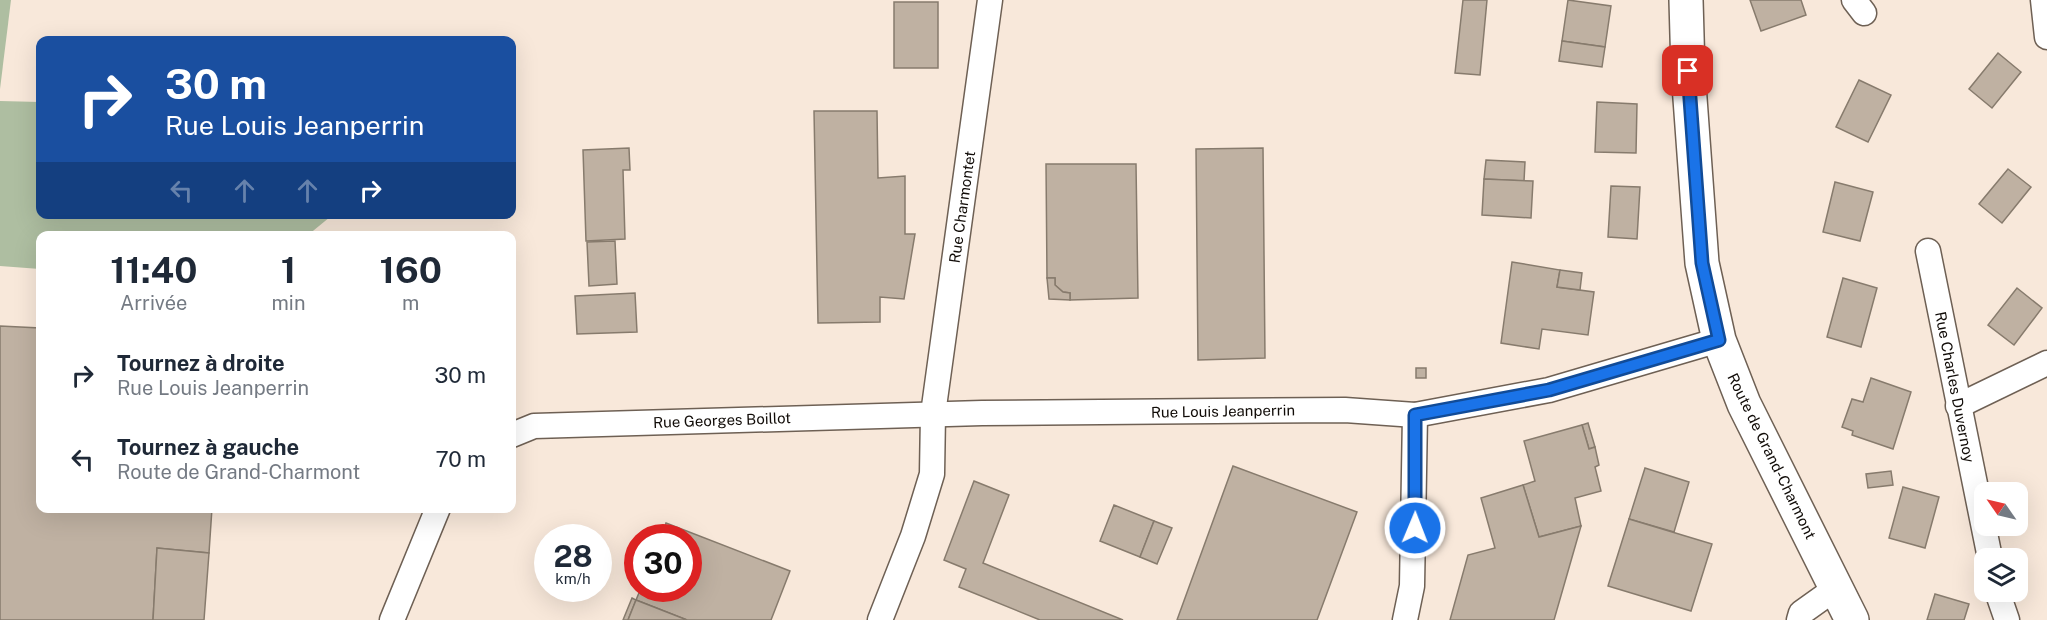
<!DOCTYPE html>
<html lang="fr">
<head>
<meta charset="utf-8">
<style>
	:root { --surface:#fff; --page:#f6f6f7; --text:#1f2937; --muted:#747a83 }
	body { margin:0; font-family:"Public Sans",sans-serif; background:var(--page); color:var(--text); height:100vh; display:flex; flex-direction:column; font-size:22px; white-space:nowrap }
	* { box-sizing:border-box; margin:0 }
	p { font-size:20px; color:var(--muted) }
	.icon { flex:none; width:33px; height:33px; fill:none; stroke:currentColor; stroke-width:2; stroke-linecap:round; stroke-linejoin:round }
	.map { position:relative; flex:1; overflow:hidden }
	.details { position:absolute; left:36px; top:231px; width:480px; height:282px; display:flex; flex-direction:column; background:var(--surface); border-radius:12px; box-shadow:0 6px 24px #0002 }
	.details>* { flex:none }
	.guide { position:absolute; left:36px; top:36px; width:480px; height:183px; border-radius:12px; box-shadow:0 6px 24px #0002; background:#1a4fa0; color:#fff; overflow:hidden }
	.needle { width:39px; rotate:304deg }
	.tools { position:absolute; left:1974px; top:482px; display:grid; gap:12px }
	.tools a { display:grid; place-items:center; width:54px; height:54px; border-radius:12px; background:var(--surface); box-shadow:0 6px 24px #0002; font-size:30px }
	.speed { position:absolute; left:534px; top:524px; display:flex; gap:12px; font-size:30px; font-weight:700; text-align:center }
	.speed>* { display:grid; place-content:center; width:78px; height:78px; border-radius:50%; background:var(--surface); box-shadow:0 6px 24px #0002; line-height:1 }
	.speed small { font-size:15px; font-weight:400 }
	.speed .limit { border:9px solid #d22; background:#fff; color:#111 }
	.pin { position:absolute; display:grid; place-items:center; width:51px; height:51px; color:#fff; margin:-26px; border-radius:12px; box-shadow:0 3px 9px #0006 }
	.me { position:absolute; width:66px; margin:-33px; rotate:1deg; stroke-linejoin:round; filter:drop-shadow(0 0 4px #0008) }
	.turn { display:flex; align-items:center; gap:21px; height:126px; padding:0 30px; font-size:27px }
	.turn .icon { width:78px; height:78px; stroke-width:2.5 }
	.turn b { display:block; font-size:42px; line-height:51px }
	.lanes { display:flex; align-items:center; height:57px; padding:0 30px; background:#0003; justify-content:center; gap:30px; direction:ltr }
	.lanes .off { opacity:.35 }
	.eta { display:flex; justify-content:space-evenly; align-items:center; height:102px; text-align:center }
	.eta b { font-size:36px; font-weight:700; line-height:42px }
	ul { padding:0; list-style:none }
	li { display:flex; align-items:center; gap:18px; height:84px; padding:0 30px }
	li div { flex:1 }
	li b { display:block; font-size:22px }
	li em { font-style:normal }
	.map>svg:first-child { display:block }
	.green { fill:#aebea1 }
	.building { fill:#bfb1a2; stroke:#877b6d; stroke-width:1.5 }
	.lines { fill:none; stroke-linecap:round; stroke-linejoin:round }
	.street-casing { stroke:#6e6054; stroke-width:27 }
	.secondary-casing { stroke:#6e6054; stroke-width:36 }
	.street { stroke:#fff; stroke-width:24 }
	.secondary { stroke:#fff; stroke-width:33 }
	.route-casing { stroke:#114b97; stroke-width:15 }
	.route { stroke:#1a73e8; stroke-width:10 }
	.labels { text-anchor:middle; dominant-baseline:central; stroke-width:4.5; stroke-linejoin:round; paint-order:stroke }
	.street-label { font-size:15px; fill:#110c08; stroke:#fff }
</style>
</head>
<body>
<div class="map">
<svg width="2047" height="620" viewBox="0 0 2047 620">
	<rect width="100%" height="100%" fill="#f8e8da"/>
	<g class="green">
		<polygon points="0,0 11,0 0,89"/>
		<polygon points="0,101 40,102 40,214 331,215 330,217 308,235 40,236 40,269 0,266"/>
	</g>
	<g class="building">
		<polygon points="1463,0 1487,0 1480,75 1455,73"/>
		<polygon points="1568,0 1611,6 1605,47 1562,41"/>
		<polygon points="1750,0 1801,0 1806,15 1761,31"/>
		<rect x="894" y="2" width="44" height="66"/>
		<polygon points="1562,41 1605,47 1602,67 1559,61"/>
		<polygon points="1998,53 2021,72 1992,108 1969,89"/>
		<polygon points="1859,80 1891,95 1868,142 1836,127"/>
		<polygon points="1597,102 1637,104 1636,153 1595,152"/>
		<polygon points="814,111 877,111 878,178 905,176 905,234 915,234 904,299 880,297 880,322 818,323"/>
		<polygon points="629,148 630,170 623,170 625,239 586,241 583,150"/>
		<polygon points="1263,148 1265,358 1198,360 1196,149"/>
		<polygon points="1486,160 1525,162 1524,181 1484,179"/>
		<polygon points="1046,164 1136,164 1138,298 1070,300 1070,293 1063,292 1055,285 1055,278 1047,278"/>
		<polygon points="2008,169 2031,187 2002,223 1979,204"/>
		<polygon points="1484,179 1533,181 1531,218 1482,215"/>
		<polygon points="1835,182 1873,192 1860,241 1823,232"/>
		<polygon points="1611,186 1640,187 1637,239 1608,237"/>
		<polygon points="615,241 617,284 589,286 587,242"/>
		<polygon points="1512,262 1560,270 1557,287 1594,292 1588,335 1542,329 1539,349 1501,343"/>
		<polygon points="1560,270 1582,273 1580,290 1557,287"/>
		<polygon points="1047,278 1055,278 1055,285 1063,292 1070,293 1070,300 1049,299"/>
		<polygon points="1843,278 1877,288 1861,347 1827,337"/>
		<polygon points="2017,288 2042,308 2014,345 1988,325"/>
		<polygon points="635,293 637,332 577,334 575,296"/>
		<polygon points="0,326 40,328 40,508 212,508 209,553 157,548 153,620 0,620"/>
		<rect x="1416" y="368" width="10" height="10"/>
		<polygon points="1871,378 1911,392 1893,449 1852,435 1853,431 1842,427 1852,399 1863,402"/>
		<polygon points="1588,423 1595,447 1589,449 1582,425"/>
		<polygon points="1582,425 1589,449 1595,447 1599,465 1595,467 1601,491 1575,498 1581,526 1539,537 1523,485 1535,481 1524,441"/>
		<polygon points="1233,466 1357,512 1317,620 1177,620"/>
		<polygon points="1645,468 1689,482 1674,532 1629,519"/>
		<polygon points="1891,471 1893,485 1868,488 1866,474"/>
		<polygon points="974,481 1009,495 983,563 1123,620 1040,620 959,587 966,569 944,560"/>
		<polygon points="1523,485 1539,537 1581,526 1554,620 1450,620 1468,555 1495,548 1481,498"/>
		<polygon points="1903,487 1939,497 1925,548 1889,538"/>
		<polygon points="1114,505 1154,521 1140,557 1100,541"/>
		<polygon points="1629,519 1712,544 1691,611 1608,586"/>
		<polygon points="1154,521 1172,528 1157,564 1140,557"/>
		<polygon points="666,523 790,571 771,620 687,620 636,600 641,588 688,588 688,537 661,537"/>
		<polygon points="157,548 209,553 204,620 153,620"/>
		<polygon points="1935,594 1969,604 1964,620 1927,620"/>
		<polygon points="632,598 636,600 628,620 623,620"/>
		<polygon points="636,600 687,620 628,620"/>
	</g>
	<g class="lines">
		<defs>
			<g id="street">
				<polyline points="1854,0 1864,13"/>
				<polyline points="2043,0 2047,37"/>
				<polyline points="1928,251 1990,558"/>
				<polyline points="1958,406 2047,363"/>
				<polyline points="512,435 534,426 982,413 1345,410 1415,415 1549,390 1719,340"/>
				<polyline points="1997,591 2007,620"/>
				<polyline points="392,620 438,508"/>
				<polyline points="880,620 913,536 932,474 933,414 990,0"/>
				<polyline points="1405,620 1412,586 1415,415"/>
				<polyline points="1799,620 1801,613 1836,588"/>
			</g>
			<polyline id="secondary" points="1686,0 1688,71 1702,263 1719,340 1744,404 1852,620"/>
		</defs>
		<use href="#street" class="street-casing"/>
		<use href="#secondary" class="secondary-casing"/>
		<use href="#street" class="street"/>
		<use href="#secondary" class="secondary"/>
	</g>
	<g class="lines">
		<defs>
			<polyline id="route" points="1415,528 1415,415 1549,390 1719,340 1702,263 1688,71"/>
		</defs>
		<use href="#route" class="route-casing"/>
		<use href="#route" class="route"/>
	</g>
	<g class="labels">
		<g class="street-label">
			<text transform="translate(962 207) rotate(-82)">Rue Charmontet</text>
			<text transform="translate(1955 387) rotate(79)">Rue Charles Duvernoy</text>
			<text transform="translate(1223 411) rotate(-1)">Rue Louis Jeanperrin</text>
			<text transform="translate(722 420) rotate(-2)">Rue Georges Boillot</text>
			<text transform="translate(1772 456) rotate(64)">Route de Grand-Charmont</text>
		</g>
	</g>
</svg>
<div class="tools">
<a><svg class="needle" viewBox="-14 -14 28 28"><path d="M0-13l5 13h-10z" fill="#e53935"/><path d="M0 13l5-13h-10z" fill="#747a83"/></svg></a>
<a><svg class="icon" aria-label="layers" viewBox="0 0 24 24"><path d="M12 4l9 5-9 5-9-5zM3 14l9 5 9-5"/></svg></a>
</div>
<div class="speed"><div>28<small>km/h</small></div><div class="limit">30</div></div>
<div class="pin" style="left:1688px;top:71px;background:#d93025"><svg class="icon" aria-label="arrive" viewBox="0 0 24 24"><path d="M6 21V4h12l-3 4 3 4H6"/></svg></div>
<svg class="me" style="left:1415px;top:528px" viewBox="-20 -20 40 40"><circle r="17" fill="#1a73e8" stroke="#fff" stroke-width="3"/><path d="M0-11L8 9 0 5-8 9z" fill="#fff"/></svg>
<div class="guide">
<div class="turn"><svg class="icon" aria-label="right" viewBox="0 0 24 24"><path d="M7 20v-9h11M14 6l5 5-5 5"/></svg><div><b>30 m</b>Rue Louis Jeanperrin</div></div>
<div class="lanes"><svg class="icon off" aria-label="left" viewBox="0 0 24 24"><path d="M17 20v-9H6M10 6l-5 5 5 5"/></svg><svg class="icon off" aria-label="ahead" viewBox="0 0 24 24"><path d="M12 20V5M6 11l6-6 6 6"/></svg><svg class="icon off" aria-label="ahead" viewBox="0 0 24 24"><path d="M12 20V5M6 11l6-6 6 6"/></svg><svg class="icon" aria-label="right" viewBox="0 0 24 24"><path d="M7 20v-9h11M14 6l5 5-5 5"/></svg></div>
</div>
<section class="details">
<div class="eta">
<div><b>11:40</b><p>Arrivée</p></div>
<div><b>1</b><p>min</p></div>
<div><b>160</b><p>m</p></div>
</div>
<ul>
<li><svg class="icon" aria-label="right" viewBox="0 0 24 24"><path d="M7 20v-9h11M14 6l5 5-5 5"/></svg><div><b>Tournez à droite</b><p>Rue Louis Jeanperrin</p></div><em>30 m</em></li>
<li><svg class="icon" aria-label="left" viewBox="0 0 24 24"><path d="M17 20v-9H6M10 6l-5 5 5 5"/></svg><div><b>Tournez à gauche</b><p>Route de Grand-Charmont</p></div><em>70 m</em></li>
</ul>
</section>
</div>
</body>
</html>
